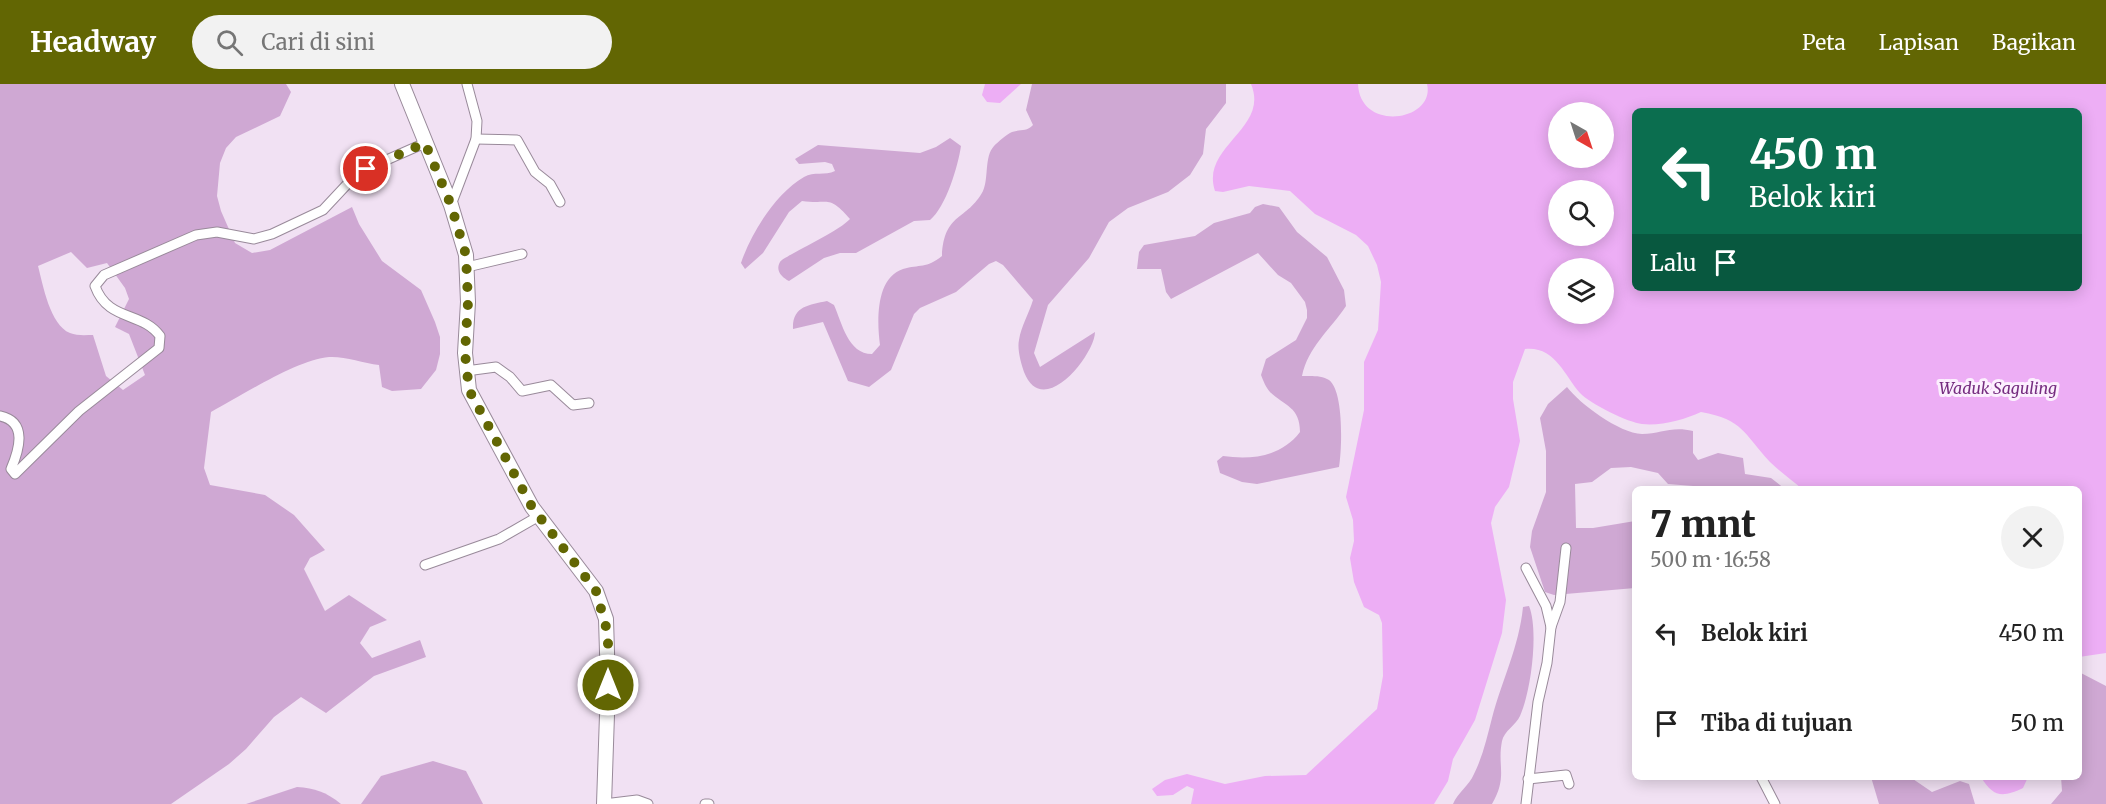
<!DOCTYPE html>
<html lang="id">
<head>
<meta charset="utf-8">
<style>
	:root { --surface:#fff; --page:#f2f2f2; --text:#222; --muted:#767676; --accent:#626603 }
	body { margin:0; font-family:Merriweather,serif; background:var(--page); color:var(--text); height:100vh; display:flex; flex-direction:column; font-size:22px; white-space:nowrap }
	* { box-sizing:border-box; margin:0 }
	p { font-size:20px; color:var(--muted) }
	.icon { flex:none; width:33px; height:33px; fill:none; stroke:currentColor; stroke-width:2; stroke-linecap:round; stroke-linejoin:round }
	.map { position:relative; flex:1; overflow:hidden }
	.side { position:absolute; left:1632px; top:402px; width:450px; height:294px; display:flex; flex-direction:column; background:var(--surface); border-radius:9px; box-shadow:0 3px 15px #0003 }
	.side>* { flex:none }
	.hud { position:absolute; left:1632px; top:24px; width:450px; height:183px; border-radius:9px; box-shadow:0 3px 15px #0003; background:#0b6e4f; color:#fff; overflow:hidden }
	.needle { width:39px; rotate:141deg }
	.buttons { position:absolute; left:1548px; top:18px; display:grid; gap:12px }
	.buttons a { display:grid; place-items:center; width:66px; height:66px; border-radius:50%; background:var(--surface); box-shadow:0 3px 15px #0003; font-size:30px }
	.pin { position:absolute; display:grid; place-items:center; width:51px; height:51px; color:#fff; margin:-26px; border:3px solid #fff; border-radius:50%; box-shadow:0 2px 6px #0007 }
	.me { position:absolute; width:66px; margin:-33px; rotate:0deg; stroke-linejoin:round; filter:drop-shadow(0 0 4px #0008) }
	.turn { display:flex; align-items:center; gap:21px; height:126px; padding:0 18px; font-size:27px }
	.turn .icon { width:78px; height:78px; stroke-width:2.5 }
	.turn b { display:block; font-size:42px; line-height:51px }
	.then { display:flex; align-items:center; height:57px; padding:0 18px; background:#0003; gap:12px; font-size:22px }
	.round { display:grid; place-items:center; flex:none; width:63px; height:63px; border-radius:32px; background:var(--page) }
	.headline { display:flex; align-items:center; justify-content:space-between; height:102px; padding:0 18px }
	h1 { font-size:36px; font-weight:800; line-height:45px }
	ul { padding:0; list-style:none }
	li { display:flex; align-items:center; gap:18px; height:90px; padding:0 18px }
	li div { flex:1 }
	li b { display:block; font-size:22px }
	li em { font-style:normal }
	header { display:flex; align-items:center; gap:36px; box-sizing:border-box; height:84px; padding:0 30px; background:var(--accent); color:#fff }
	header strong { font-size:28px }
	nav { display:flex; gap:33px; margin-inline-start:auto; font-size:21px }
	.search { width:420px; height:54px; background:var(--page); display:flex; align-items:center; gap:15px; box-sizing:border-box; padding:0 21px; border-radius:33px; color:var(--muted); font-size:22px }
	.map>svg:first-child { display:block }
	.green { fill:#cfa8d3; fill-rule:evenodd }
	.water { fill:#edaef5; fill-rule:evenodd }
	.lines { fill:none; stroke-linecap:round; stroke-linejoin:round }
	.street-casing { stroke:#998a9a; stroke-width:11 }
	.secondary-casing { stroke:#998a9a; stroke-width:16 }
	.street { stroke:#fff; stroke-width:9 }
	.secondary { stroke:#fff; stroke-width:14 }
	.route { stroke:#626603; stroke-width:10; stroke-dasharray:0 18 }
	.labels { text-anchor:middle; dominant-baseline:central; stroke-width:6; stroke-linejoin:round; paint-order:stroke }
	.water-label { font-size:16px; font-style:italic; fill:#762d80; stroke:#fceffe }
</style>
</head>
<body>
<header>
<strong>Headway</strong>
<div class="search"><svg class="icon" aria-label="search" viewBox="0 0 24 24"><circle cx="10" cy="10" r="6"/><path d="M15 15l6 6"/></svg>Cari di sini</div>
<nav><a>Peta</a><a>Lapisan</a><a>Bagikan</a></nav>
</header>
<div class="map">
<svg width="2106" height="720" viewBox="0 0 2106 720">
	<rect width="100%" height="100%" fill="#f1e1f3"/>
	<g class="green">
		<path d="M0,0H286L291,8L280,32L236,53L226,64L220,79L217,112L221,127L235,159L252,169L270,166L352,123L359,140L382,177L421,206L435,238L440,253V270L436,286L421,305L392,307L382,303L379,281C363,279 344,272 329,273C296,276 241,312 211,328L204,384L210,401L265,411L294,431L325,466L310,474L304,485L325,527L349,511L387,536L370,543L360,559L372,574L420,556L426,573L374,592L326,629L301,613L274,633L246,665L229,680L171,720H0ZM71,168L87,184L107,179L125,204L129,215L115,243L129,250L145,291L123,306L106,292L93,251C86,251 77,252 70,249C50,241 43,201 38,182Z"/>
		<path d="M1032,0H1226V19L1206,45L1203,70L1190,91L1168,108L1128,124L1109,138L1089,174L1048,221L1034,269L1040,283L1095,248C1095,270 1043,337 1024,288C1021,279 1017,265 1019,256C1021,243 1029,229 1033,216L1003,181L996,177L989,180L956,208L920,224L914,230L891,286L869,303L848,297L823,238L793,245C792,222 809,221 827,217L834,221C842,239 848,270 872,270L880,261C877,239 875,194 903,185C920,180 926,185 942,172C944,128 967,137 983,107C989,94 984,73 994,62C998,58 1007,50 1012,48C1022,45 1026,48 1033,41L1026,26Z"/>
		<path d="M950,54L961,62C958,82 946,123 930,136L914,137L856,169H840L824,174L789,197C782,193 775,187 780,178C782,173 837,149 850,135C828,110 829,121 802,117L789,128L763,169L745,185L741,179C751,149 776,109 804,93C814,87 825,92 835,87L832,80L825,78L799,80L795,75L818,61L920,69L936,63Z"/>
		<path d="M1263,120L1279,123L1297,148L1327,173L1344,206L1346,222C1330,246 1308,263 1302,292C1310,292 1322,291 1329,296C1344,307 1342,365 1339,383L1257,400L1242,398L1220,389L1217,377L1223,372C1251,376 1281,373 1300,348C1300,323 1285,322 1270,308C1266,304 1263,296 1261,291L1266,275L1296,256L1307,234V226L1305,218L1291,199L1278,191L1258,169L1171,215L1166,208L1161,185H1137L1139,168L1144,161L1195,152L1214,139L1250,129L1255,123Z"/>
		<path d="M1567,303C1580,320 1619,349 1642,350C1661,350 1671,342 1693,347V369L1698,376L1718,369L1743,374L1745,390L1771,394L1785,405H1693V402L1668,400L1658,389L1631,383L1611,384L1592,398L1575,400L1576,444H1593L1635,437V504L1554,511L1545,508L1530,463L1532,447L1546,408V367L1540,334L1548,320Z"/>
		<path d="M1529,522C1539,546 1531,608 1520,632C1516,641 1504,647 1502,657C1497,683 1508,692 1492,720H1453C1458,708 1469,702 1474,690C1483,672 1487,653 1492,634C1502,596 1519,563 1523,523Z"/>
		<polygon points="2079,588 2106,602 2106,720 2051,720 2062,707 2061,693 2079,693"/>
		<polygon points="433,677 466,687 483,720 361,720 381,692"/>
		<polygon points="1871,693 1910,693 1932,708 1960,697 1969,700 1975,720 1879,720"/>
		<path d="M297,703C315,704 326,708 341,720H246Z"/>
	</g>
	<g class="water">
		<polygon points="985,0 1021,0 1000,19 987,18 982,11"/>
		<path d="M1251,0H1358C1360,49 1436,37 1427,0H2106V569L2079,573V405H1802C1792,396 1780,388 1770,378C1743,349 1744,336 1701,328C1684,336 1661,342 1642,340C1629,339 1589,319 1580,309C1564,291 1555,262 1525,265L1513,298V315L1520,357L1509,403L1495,423L1491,439L1506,516L1502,549L1475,636L1453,675L1448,697L1434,720H1191L1194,705L1187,702L1173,711L1157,712L1152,705L1165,696L1187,690L1225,700L1265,692L1306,691L1377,625L1383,592L1382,539L1379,531L1364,523L1354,498L1350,474L1354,457L1353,436L1346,413L1364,326V278L1378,246L1381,198L1377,181L1368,162L1356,151L1315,130L1290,107L1249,102L1223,108L1215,107C1200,62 1270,45 1251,0ZM1635,27H2079V204H1635ZM1558,28H1604V74H1558ZM1604,106V152H1558V106ZM1558,184H1604V230H1558Z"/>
		<path d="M1981,693H2028L2023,704C2002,714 1993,713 1981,693Z"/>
	</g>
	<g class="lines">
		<defs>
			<g id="street">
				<polyline points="476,55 517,56 535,88 550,100 560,118"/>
				<polyline points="451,121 476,55 477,37 467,0"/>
				<polyline points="467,183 522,170"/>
				<polyline points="466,287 496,283 510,293 522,307 551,301 573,321 589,319"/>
				<path d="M0,332C28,338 19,366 11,385L15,390L79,327L159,264L160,252C142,227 108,238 95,202L104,191L196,151L217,148L254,155L272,150L323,126L352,95L366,85L425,59"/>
				<polyline points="425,481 499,455 539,432"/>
				<polyline points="1526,484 1546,522 1551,543"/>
				<polyline points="1761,693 1775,720"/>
				<polyline points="1528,695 1566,691 1569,700"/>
				<polyline points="604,720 637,716 648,720"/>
				<polyline points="705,720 709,720"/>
				<polyline points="1526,720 1538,618 1547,579 1551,543 1560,518 1566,464"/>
			</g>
			<polyline id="secondary" points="402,0 451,121 466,171 468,218 465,269 469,306 532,423 596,507 606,535 608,601 604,720"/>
		</defs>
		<use href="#street" class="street-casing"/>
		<use href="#secondary" class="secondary-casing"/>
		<use href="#street" class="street"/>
		<use href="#secondary" class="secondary"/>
	</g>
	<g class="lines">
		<polyline class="route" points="366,85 425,59 451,121 466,171 468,218 465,269 469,306 532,423 596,507 608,550 608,601"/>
	</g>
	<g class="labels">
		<g class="water-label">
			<text x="1998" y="304">Waduk Saguling</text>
		</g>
	</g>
</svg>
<div class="buttons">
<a><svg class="needle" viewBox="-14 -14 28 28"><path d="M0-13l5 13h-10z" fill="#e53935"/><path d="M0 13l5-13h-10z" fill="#767676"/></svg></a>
<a><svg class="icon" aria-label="search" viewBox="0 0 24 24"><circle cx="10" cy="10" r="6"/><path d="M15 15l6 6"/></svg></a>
<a><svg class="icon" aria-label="layers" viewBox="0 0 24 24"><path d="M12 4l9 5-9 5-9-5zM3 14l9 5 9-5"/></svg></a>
</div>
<div class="pin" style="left:366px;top:85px;background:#d93025"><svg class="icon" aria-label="arrive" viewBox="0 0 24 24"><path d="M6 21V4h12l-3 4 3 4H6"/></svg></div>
<svg class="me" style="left:608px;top:601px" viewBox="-20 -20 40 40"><circle r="17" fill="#626603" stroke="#fff" stroke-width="3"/><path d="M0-11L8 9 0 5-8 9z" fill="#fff"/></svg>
<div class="hud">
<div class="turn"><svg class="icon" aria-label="left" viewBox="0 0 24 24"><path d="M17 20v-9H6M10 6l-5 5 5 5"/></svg><div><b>450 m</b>Belok kiri</div></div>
<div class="then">Lalu<svg class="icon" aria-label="arrive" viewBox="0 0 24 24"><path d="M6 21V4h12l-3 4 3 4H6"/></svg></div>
</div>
<section class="side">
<div class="headline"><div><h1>7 mnt</h1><p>500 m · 16:58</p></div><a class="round"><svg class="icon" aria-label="close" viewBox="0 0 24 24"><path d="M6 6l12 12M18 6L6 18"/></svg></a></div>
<ul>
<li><svg class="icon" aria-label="left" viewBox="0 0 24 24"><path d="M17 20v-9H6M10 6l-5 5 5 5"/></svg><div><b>Belok kiri</b></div><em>450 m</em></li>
<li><svg class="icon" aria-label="arrive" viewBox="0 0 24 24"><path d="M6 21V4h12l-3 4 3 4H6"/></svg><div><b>Tiba di tujuan</b></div><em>50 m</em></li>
</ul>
</section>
</div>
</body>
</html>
